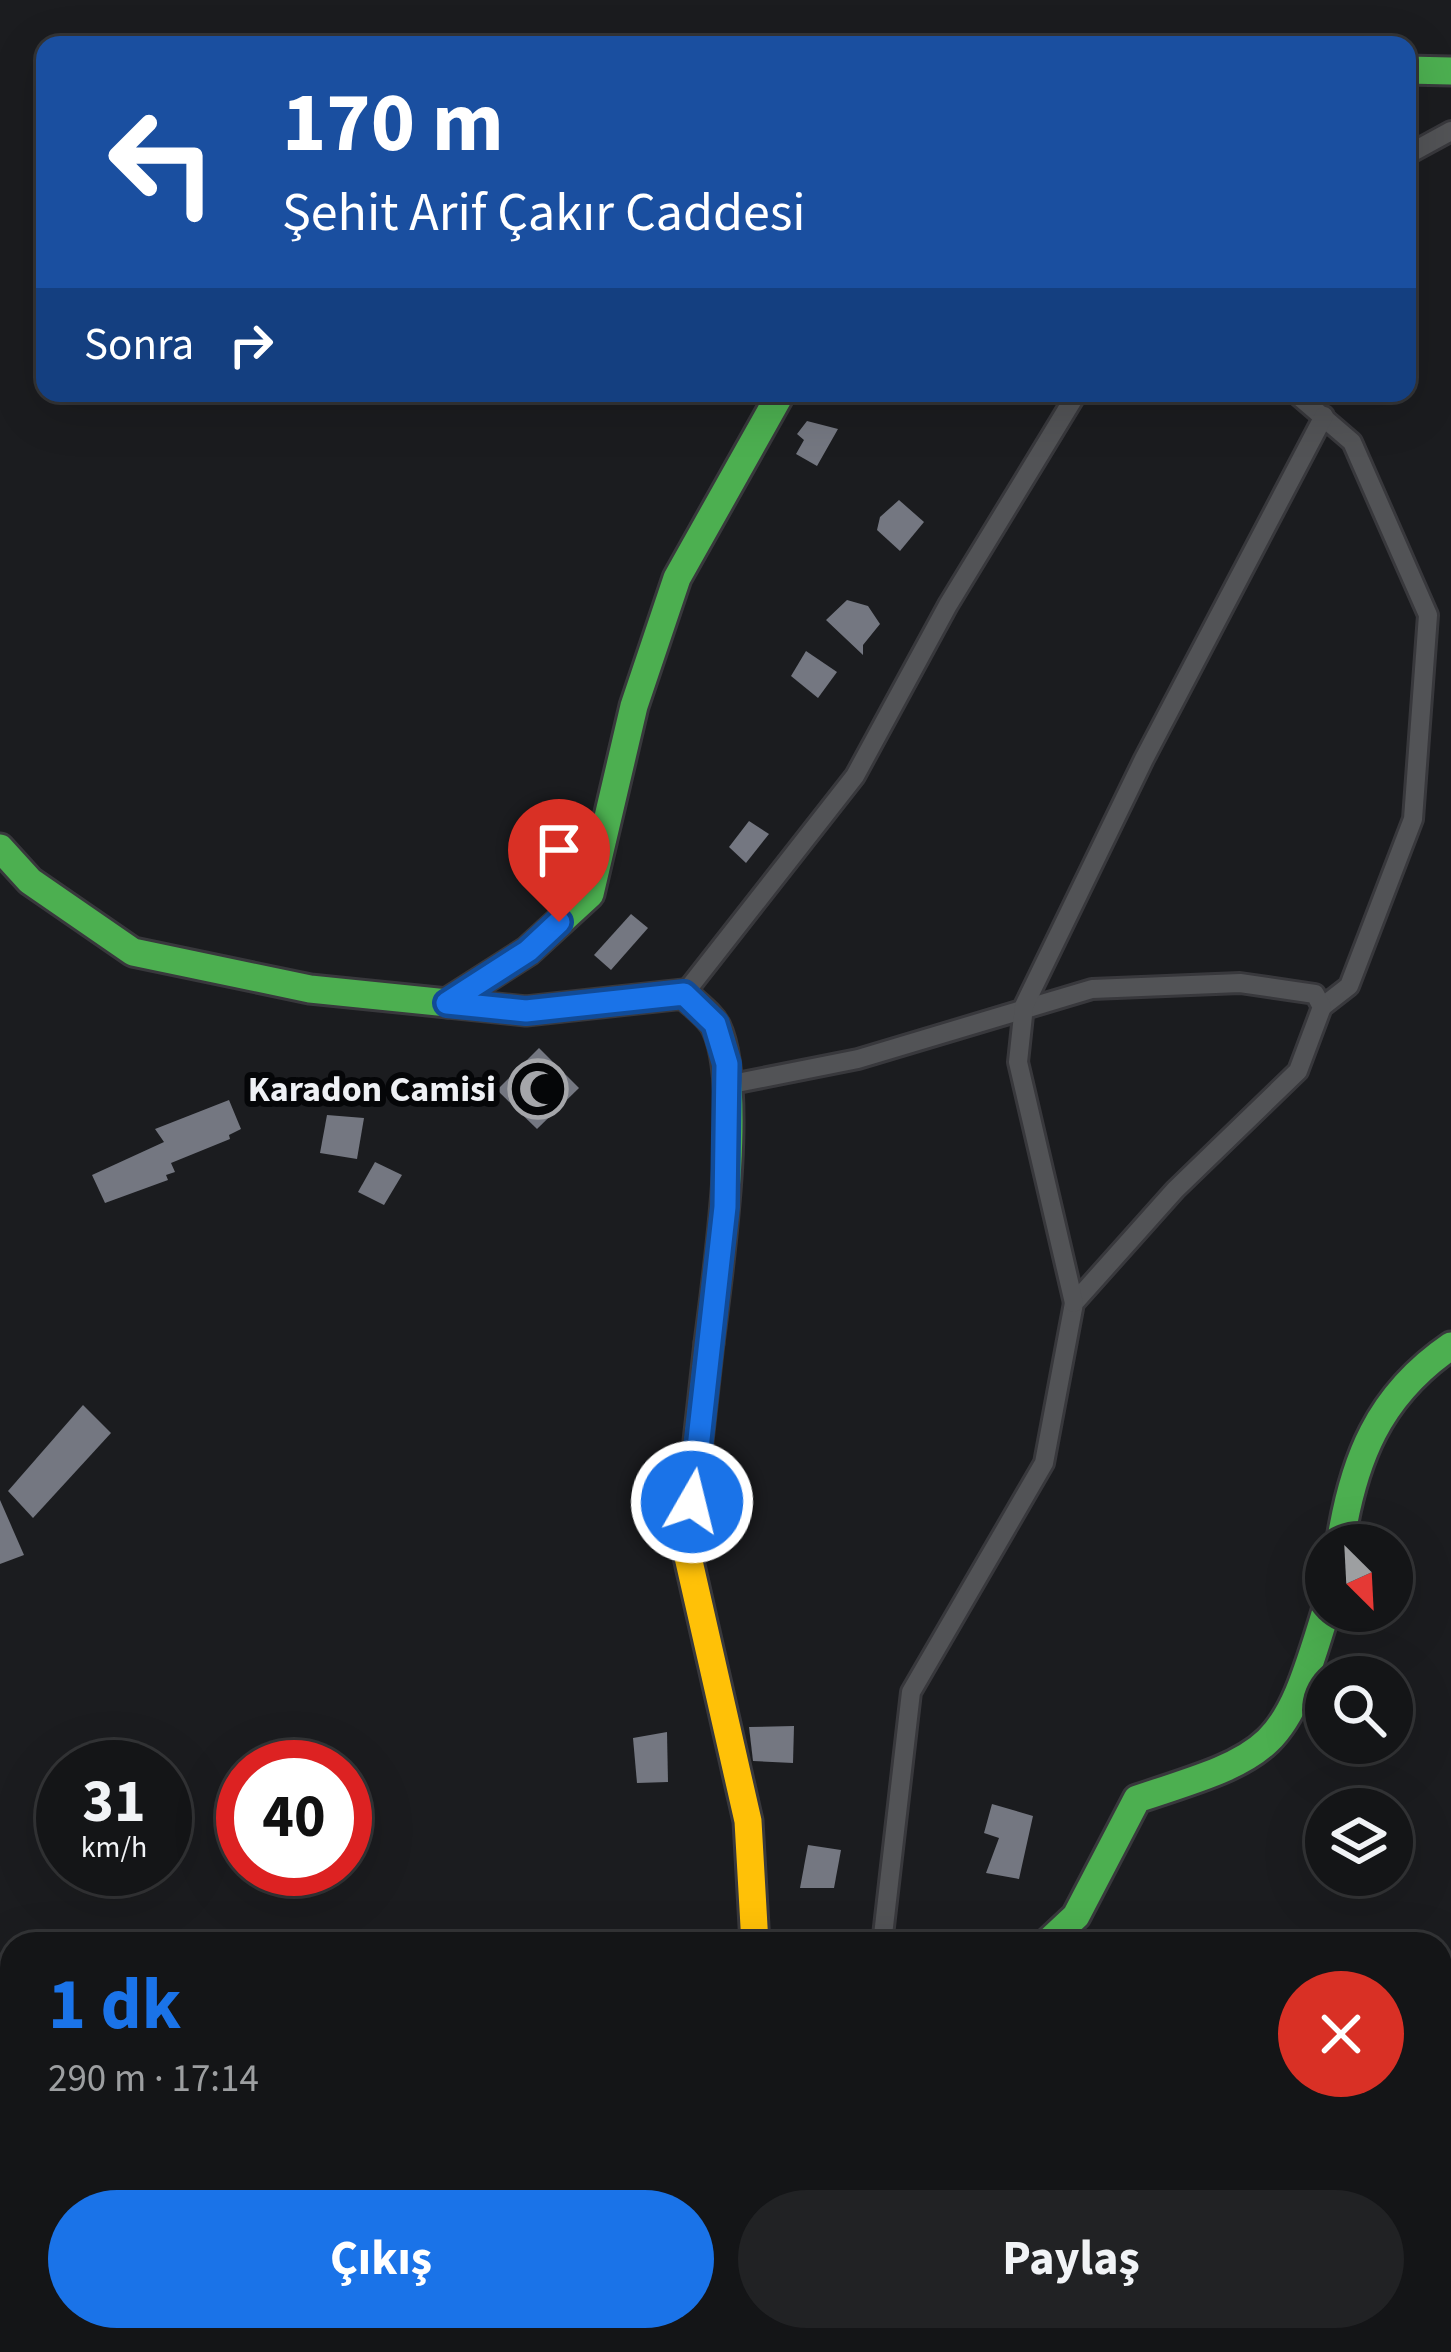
<!DOCTYPE html>
<html lang="tr">
<head>
<meta charset="utf-8">
<style>
	:root { --surface:#141517; --page:#212224; --text:#f1f3f6; --muted:#9d9fa1; --line:#333436; --accent:#1a73e8 }
	body { margin:0; font-family:"Source Sans 3",sans-serif; background:var(--page); color:var(--text); height:100vh; display:flex; flex-direction:column; font-size:45px; white-space:nowrap }
	* { box-sizing:border-box; margin:0 }
	p { font-size:39px; color:var(--muted) }
	.icon { flex:none; width:66px; height:66px; fill:none; stroke:currentColor; stroke-width:2; stroke-linecap:round; stroke-linejoin:round }
	.map { position:relative; flex:1; overflow:hidden }
	.panel { position:absolute; left:0px; top:1932px; width:1452px; height:420px; display:flex; flex-direction:column; background:var(--surface); border-radius:36px 36px 0 0; box-shadow:0 12px 48px #0002,0 0 0 3px var(--line) }
	.panel>* { flex:none }
	.banner { position:absolute; left:36px; top:36px; width:1380px; height:366px; border-radius:24px; box-shadow:0 12px 48px #0002,0 0 0 3px var(--line); background:#1a4fa0; color:#fff; overflow:hidden }
	.needle { width:78px; rotate:156deg }
	.controls { position:absolute; left:1305px; top:1524px; display:grid; gap:24px }
	.controls a { display:grid; place-items:center; width:108px; height:108px; border-radius:50%; background:var(--surface); box-shadow:0 12px 48px #0002,0 0 0 3px var(--line); font-size:60px }
	.speed { position:absolute; left:36px; top:1740px; display:flex; gap:24px; font-size:60px; font-weight:700; text-align:center }
	.speed>* { display:grid; place-content:center; width:156px; height:156px; border-radius:50%; background:var(--surface); box-shadow:0 12px 48px #0002,0 0 0 3px var(--line); line-height:1 }
	.speed small { font-size:30px; font-weight:400 }
	.speed .limit { border:18px solid #d22; background:#fff; color:#111 }
	.pin { position:absolute; display:grid; place-items:center; width:102px; height:102px; color:#fff; margin:-123px -51px; border-radius:50% 50% 50% 0; rotate:-45deg; box-shadow:0 0 12px #0007 }
	.pin .icon { rotate:45deg }
	.me { position:absolute; width:132px; margin:-66px; rotate:8deg; stroke-linejoin:round; filter:drop-shadow(0 0 9px #0008) }
	.turn { display:flex; align-items:center; gap:42px; height:252px; padding:0 48px; font-size:54px }
	.turn .icon { width:156px; height:156px; stroke-width:2.5 }
	.turn b { display:block; font-size:84px; line-height:102px }
	.then { display:flex; align-items:center; height:114px; padding:0 48px; background:#0003; gap:24px; font-size:45px }
	.round { display:grid; place-items:center; flex:none; width:126px; height:126px; border-radius:63px; background:var(--page) }
	.head { display:flex; align-items:center; justify-content:space-between; height:204px; padding:0 48px }
	h1 { font-size:72px; font-weight:700; line-height:90px; color:var(--accent) }
	.cta { display:flex; gap:24px; margin-top:auto; padding:24px 48px }
	.cta a { flex:1; height:138px; border-radius:72px; background:var(--accent); color:#fff; font-size:48px; font-weight:700; line-height:138px; text-align:center }
	.cta a+a { background:var(--page); color:var(--text) }
	.map>svg:first-child { display:block }
	.building { fill:#747781 }
	.lines { fill:none; stroke-linecap:round; stroke-linejoin:round }
	.street-casing { stroke:#38383c; stroke-width:24 }
	.fast-casing { stroke:#38383c; stroke-width:33 }
	.slow-casing { stroke:#38383c; stroke-width:33 }
	.jam-casing { stroke:#38383c; stroke-width:33 }
	.street { stroke:#525356; stroke-width:18 }
	.fast { stroke:#4caf50; stroke-width:27 }
	.slow { stroke:#ffc107; stroke-width:27 }
	.jam { stroke:#c62828; stroke-width:27 }
	.route-casing { stroke:#114b97; stroke-width:30 }
	.route { stroke:#1a73e8; stroke-width:21 }
	.labels { text-anchor:middle; dominant-baseline:central; stroke-width:12; stroke-linejoin:round; paint-order:stroke }
	.poi-label { font-size:36px; font-weight:bold; fill:#eff1f5; stroke:#050608; text-anchor:end }
</style>
</head>
<body>
<div class="map">
<svg width="1451" height="2352" viewBox="0 0 1451 2352">
	<rect width="100%" height="100%" fill="#1b1c1f"/>
	<g class="building">
		<polygon points="807,421 838,429 817,466 796,454 804,440 797,434"/>
		<polygon points="899,500 924,522 900,551 877,530 880,517"/>
		<polygon points="847,600 868,606 880,624 863,645 863,655 826,620"/>
		<polygon points="806,651 837,672 818,698 791,676"/>
		<polygon points="749,821 769,834 746,863 729,847"/>
		<polygon points="631,914 648,928 611,970 594,955"/>
		<polygon points="539,1048 579,1088 537,1129 497,1090"/>
		<polygon points="229,1100 241,1129 229,1135 230,1139 171,1163 175,1172 166,1175 168,1180 105,1203 92,1175 164,1142 155,1129"/>
		<polygon points="327,1115 364,1118 357,1159 320,1153"/>
		<polygon points="375,1162 402,1175 384,1205 358,1192"/>
		<polygon points="83,1405 111,1433 33,1518 8,1491"/>
		<polygon points="0,1500 24,1555 0,1564"/>
		<polygon points="794,1726 793,1763 753,1761 749,1727"/>
		<polygon points="667,1732 668,1782 637,1783 633,1738"/>
		<polygon points="992,1804 1033,1816 1019,1879 986,1873 999,1838 984,1833"/>
		<polygon points="808,1845 841,1850 834,1888 800,1888"/>
	</g>
	<g class="lines">
		<defs>
			<g id="street">
				<polyline points="1407,155 1451,131"/>
				<polyline points="1295,393 1352,442 1428,615 1413,819 1349,986 1322,1007"/>
				<polyline points="684,994 855,776 948,605 1077,393"/>
				<polyline points="727,1085 858,1059 1092,989 1240,983 1315,994 1322,1007 1298,1071 1175,1190 1074,1303 1044,1463 911,1692 882,1944"/>
				<polyline points="1074,1303 1018,1062 1024,1006 1144,759 1324,416"/>
				<polyline points="1440,2272 1451,2268"/>
				<polyline points="1272,2352 1273,2340"/>
			</g>
			<g id="fast">
				<polyline points="1407,70 1451,71"/>
				<path d="M0,848L30,881L133,952L310,989L526,1011L684,994C694,1004 710,1015 716,1027C745,1088 718,1272 709,1343"/>
				<polyline points="447,1003 528,951 590,894 634,706 677,578 781,393"/>
				<path d="M1340,1545C1353,1460 1378,1396 1451,1346"/>
				<path d="M1046,1944L1076,1916L1137,1799C1276,1754 1284,1751 1326,1611"/>
			</g>
			<g id="slow">
				<polyline points="709,1343 686,1548 748,1821 755,1944"/>
				<polyline points="1440,2064 1451,2060"/>
			</g>
			<polyline id="jam" points="761,2352 769,2340"/>
		</defs>
		<use href="#street" class="street-casing"/>
		<use href="#fast" class="fast-casing"/>
		<use href="#slow" class="slow-casing"/>
		<use href="#jam" class="jam-casing"/>
		<use href="#street" class="street"/>
		<use href="#fast" class="fast"/>
		<use href="#slow" class="slow"/>
		<use href="#jam" class="jam"/>
	</g>
	<g class="lines">
		<defs>
			<polyline id="route" points="559,922 528,951 447,1003 526,1011 684,994 715,1024 727,1064 725,1207 692,1502"/>
		</defs>
		<use href="#route" class="route-casing"/>
		<use href="#route" class="route"/>
	</g>
	<defs>
		<symbol id="mosque-ring" viewBox="-11 -11 22 22"><circle r="9.5" fill="#050608" stroke="#a5a6aa" stroke-width="1.5"/><path d="M3.5-4.9A6 6 0 1 0 3.5 4.9A5 5 0 1 1 3.5-4.9Z" fill="#a5a6aa"/></symbol>
	</defs>
	<g fill-rule="evenodd">
		<use href="#mosque-ring" x="505" y="1056" width="66" height="66"/>
	</g>
	<g class="labels">
		<g class="poi-label">
			<text x="496" y="1089">Karadon Camisi</text>
		</g>
	</g>
</svg>
<div class="controls">
<a><svg class="needle" viewBox="-14 -14 28 28"><path d="M0-13l5 13h-10z" fill="#e53935"/><path d="M0 13l5-13h-10z" fill="#9d9fa1"/></svg></a>
<a><svg class="icon" aria-label="search" viewBox="0 0 24 24"><circle cx="10" cy="10" r="6"/><path d="M15 15l6 6"/></svg></a>
<a><svg class="icon" aria-label="layers" viewBox="0 0 24 24"><path d="M12 4l9 5-9 5-9-5zM3 14l9 5 9-5"/></svg></a>
</div>
<div class="speed"><div>31<small>km/h</small></div><div class="limit">40</div></div>
<div class="pin" style="left:559px;top:922px;background:#d93025"><svg class="icon" aria-label="arrive" viewBox="0 0 24 24"><path d="M6 21V4h12l-3 4 3 4H6"/></svg></div>
<svg class="me" style="left:692px;top:1502px" viewBox="-20 -20 40 40"><circle r="17" fill="#1a73e8" stroke="#fff" stroke-width="3"/><path d="M0-11L8 9 0 5-8 9z" fill="#fff"/></svg>
<div class="banner">
<div class="turn"><svg class="icon" aria-label="left" viewBox="0 0 24 24"><path d="M17 20v-9H6M10 6l-5 5 5 5"/></svg><div><b>170 m</b>Şehit Arif Çakır Caddesi</div></div>
<div class="then">Sonra<svg class="icon" aria-label="right" viewBox="0 0 24 24"><path d="M7 20v-9h11M14 6l5 5-5 5"/></svg></div>
</div>
<section class="panel">
<div class="head"><div><h1>1 dk</h1><p>290 m · 17:14</p></div><a class="round" style="background:#d93025;color:#fff"><svg class="icon" aria-label="close" viewBox="0 0 24 24"><path d="M6 6l12 12M18 6L6 18"/></svg></a></div>
<div class="cta"><a>Çıkış</a><a>Paylaş</a></div>
</section>
</div>
</body>
</html>
